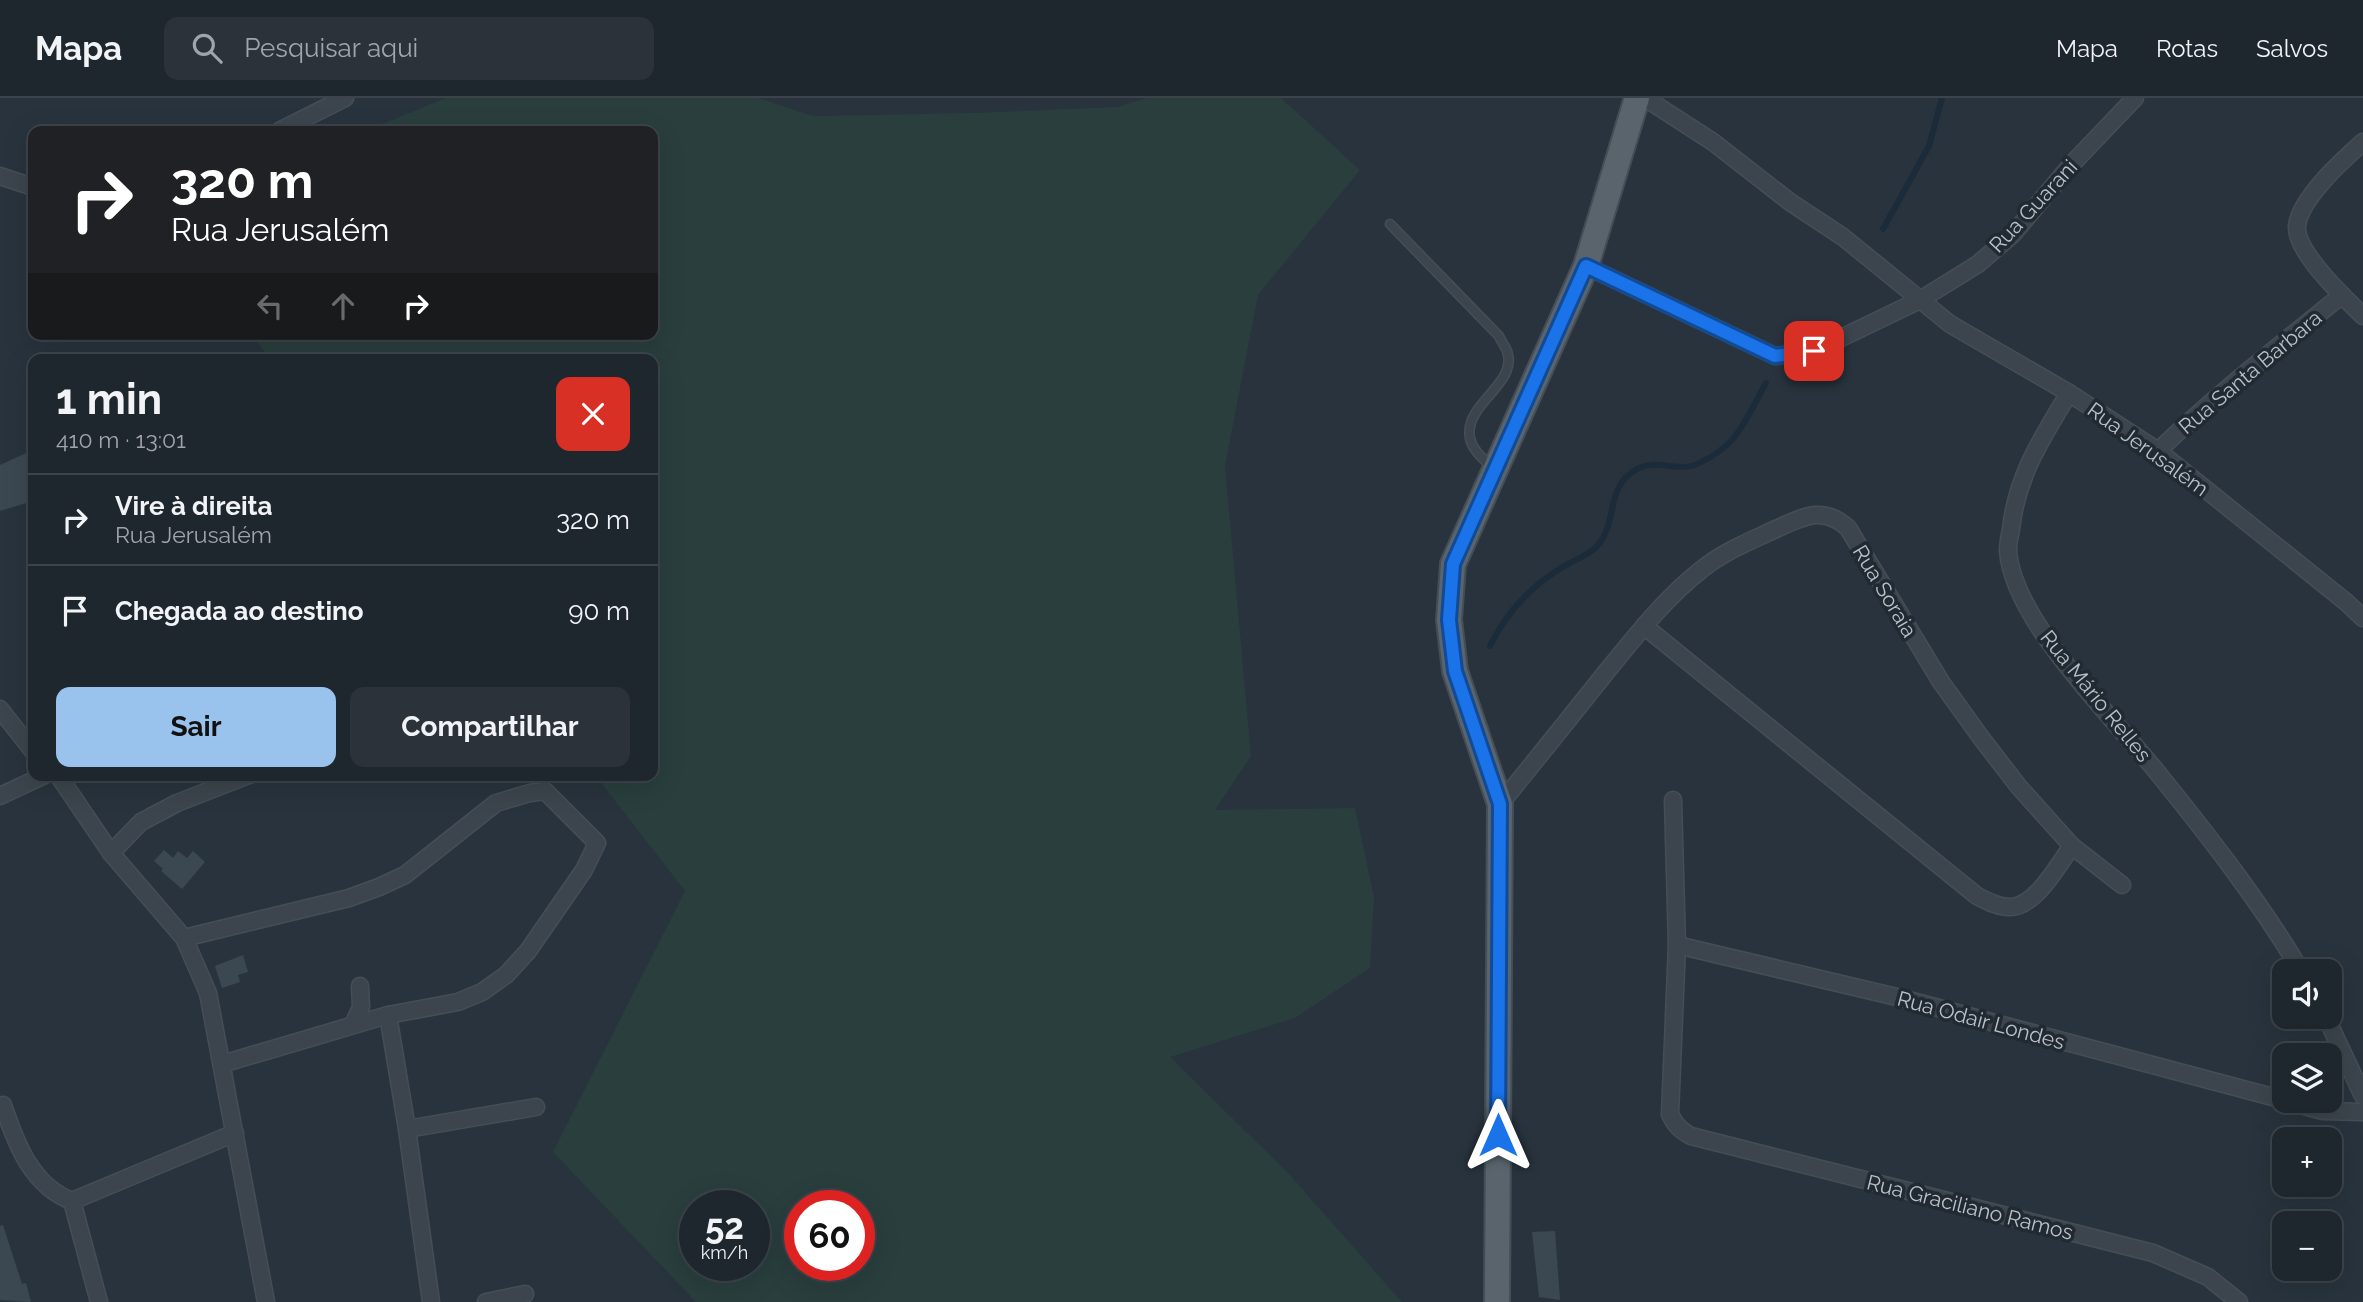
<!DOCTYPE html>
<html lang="pt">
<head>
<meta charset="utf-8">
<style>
	:root { --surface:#1e262e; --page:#2b323a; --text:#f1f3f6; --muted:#a1a5aa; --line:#3c434a; --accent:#99c2ec }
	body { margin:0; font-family:Raleway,sans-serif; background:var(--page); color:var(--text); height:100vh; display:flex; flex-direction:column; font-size:26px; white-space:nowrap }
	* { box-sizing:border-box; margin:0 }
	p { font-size:23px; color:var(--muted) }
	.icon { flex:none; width:38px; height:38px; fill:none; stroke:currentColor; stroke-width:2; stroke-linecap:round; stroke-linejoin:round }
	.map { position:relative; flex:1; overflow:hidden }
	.side { position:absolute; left:28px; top:256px; width:630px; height:427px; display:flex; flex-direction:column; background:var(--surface); border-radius:14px; box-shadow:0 7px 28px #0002,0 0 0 2px var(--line) }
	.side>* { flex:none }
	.top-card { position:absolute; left:28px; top:28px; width:630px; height:214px; border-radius:14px; box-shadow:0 7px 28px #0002,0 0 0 2px var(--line); background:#202124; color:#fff; overflow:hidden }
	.buttons { position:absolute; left:2272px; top:861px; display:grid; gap:14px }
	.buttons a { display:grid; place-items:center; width:70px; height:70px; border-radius:14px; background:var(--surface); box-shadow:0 7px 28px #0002,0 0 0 2px var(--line); font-size:35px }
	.speed { position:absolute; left:679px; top:1092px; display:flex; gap:14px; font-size:35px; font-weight:700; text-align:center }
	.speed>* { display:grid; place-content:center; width:91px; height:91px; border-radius:50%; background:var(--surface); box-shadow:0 7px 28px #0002,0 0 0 2px var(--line); line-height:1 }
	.speed small { font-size:18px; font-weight:400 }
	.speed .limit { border:10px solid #d22; background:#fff; color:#111 }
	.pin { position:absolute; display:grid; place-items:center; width:60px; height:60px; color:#fff; margin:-30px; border-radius:14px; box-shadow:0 4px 10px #0006 }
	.me { position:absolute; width:77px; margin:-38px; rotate:0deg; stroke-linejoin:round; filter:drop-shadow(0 0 5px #0008) }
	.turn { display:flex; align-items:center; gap:24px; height:147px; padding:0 28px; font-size:32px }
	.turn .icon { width:91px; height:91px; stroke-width:2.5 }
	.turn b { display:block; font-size:49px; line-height:60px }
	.lanes { display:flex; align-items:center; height:66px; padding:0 28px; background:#0003; justify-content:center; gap:35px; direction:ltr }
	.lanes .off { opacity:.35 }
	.round { display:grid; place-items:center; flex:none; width:74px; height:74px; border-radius:14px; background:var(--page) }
	.summary { display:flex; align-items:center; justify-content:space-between; height:119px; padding:0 28px }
	h1 { font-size:42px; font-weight:700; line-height:52px }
	.primary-button { display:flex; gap:14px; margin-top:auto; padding:14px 28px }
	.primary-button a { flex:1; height:80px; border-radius:14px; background:var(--accent); color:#111; font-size:28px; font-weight:700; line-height:80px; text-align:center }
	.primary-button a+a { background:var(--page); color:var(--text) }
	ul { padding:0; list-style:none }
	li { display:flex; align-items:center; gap:21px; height:91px; padding:0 28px; border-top:2px solid var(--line) }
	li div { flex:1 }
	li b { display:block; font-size:26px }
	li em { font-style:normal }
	header { display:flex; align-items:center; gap:42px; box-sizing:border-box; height:98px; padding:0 35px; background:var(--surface); border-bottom:2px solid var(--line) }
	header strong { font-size:33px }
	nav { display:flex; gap:38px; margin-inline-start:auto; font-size:24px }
	.search { width:490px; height:63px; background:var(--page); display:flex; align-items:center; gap:18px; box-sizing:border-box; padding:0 24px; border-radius:14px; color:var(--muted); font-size:26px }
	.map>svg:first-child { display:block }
	.green { fill:#2a3e3e; fill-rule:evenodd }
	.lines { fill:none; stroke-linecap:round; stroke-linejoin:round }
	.stream { stroke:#1c2b3a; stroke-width:6 }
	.building { fill:#3b4852 }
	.lane-casing { stroke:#454e56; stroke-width:11 }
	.street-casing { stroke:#454e56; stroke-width:19 }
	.primary-casing { stroke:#454e56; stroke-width:28 }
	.lane { stroke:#3c454d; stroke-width:8 }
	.street { stroke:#3c454d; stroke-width:16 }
	.primary { stroke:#5a646d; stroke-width:24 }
	.route-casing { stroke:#114b97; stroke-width:18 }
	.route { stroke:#1a73e8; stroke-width:12 }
	.labels { text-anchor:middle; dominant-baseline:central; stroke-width:7; stroke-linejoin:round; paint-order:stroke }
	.street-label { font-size:21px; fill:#b8c0c8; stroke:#212a32 }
</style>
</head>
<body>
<header>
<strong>Mapa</strong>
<div class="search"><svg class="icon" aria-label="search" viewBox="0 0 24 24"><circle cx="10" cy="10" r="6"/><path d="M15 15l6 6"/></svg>Pesquisar aqui</div>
<nav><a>Mapa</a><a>Rotas</a><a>Salvos</a></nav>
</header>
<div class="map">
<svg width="2363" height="1204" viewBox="0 0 2363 1204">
	<rect width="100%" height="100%" fill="#28333d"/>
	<path class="green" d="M446,0H758L812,18L973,15L1117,9L1147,0H1281L1360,72L1258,197L1225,368L1251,658L1215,712L1355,710L1374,799L1370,870L1295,920L1170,959L1289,1076L1402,1204H696L553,1054L685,793L595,677H653V261H270L251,236H653V33H365ZM695,1108H754V1167H695ZM800,1108H859V1167H800Z"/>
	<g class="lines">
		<g class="stream">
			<polyline points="1883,131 1929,48 1942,0"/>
			<path d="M1490,548C1507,514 1529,490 1561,470C1572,463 1588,458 1597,448C1619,424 1604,389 1637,371C1650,363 1669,369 1684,369C1698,369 1720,354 1730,344C1742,333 1757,301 1766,285"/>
		</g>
	</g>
	<g class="building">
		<polygon points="33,352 33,403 0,413 0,367"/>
		<polygon points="164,752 173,760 178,753 187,760 193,753 205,764 182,791 161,773 163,771 154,763"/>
		<polygon points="243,857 248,874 238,877 240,884 222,890 215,868"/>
		<polygon points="3,1127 22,1186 26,1185 31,1204 0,1202 0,1128"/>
		<polygon points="1555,1133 1560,1202 1539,1199 1532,1134"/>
	</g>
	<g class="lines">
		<defs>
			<path id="lane" d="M1390,126L1499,238C1501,243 1505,248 1507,253C1519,286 1463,306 1470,340C1472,352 1484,361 1492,370"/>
			<g id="street">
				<polyline points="1645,0 1713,44 1790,104 1843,139 1950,226 2069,295 2158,353 2346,504 2363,520"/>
				<polyline points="279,33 345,0"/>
				<path d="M2363,44C2343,62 2300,100 2297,128C2295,154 2345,200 2363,218"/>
				<polyline points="0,78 33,89"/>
				<polyline points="1586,168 1775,258 1814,253 1920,202 1978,166 2013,136 2070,68 2135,0"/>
				<path d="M2069,295C2042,340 2017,377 2011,431C2010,437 2008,445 2008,452C2012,523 2117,623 2161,679C2211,741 2260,804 2301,873"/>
				<path d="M2158,353C2216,297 2280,247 2342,197"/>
				<path d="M1644,528L1977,798C1987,803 1998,809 2009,809C2035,810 2058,767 2072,748"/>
				<polyline points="0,611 33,653"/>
				<polyline points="58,677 111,755 184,840 208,895 266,1204"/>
				<polyline points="0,698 45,677"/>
				<path d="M1673,702L1677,847L1670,1016C1675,1027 1680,1032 1691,1038L2153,1155L2208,1179L2239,1204"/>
				<path d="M1500,706C1536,662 1572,617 1607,573C1636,538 1665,500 1701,472C1723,454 1750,443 1776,431C1803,419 1823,407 1848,430L1941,584L1982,641L2019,689L2072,748L2122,787"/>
				<polyline points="111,755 141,724 177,705 249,677"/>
				<polyline points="184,840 349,800 379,789 405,777 496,705 530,695 545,693 597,745 584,772 528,853 506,877 482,894 458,904 388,917 222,966"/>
				<polyline points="1677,847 1901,900 2284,1002"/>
				<polyline points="388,917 407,1031 431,1204"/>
				<polyline points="2326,919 2363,998"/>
				<polyline points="353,927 361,909 360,888"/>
				<polyline points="2285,1003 2323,1013 2363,1014"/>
				<path d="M3,1007C16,1046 32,1088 72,1103L99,1204"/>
				<polyline points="407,1031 536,1009"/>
				<polyline points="72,1103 235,1035"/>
				<polyline points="486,1204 525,1196"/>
			</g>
			<polyline id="primary" points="1497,1204 1500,706 1455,573 1449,522 1453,466 1586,168 1637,0"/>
		</defs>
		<use href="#lane" class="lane-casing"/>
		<use href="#street" class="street-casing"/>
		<use href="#primary" class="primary-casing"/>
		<use href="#lane" class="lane"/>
		<use href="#street" class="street"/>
		<use href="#primary" class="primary"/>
	</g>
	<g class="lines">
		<defs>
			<polyline id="route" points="1498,1037 1500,706 1455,573 1449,522 1453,466 1586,168 1775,258 1814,253"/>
		</defs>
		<use href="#route" class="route-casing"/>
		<use href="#route" class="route"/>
	</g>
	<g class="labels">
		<g class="street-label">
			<text transform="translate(2033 108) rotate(-47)">Rua Guarani</text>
			<text transform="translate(2250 274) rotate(-40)">Rua Santa Barbara</text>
			<text transform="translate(2148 351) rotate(36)">Rua Jerusalém</text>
			<text transform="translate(1885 493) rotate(59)">Rua Soraia</text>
			<text transform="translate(2096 598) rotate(51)">Rua Mário Relles</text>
			<text transform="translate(1981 922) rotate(15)">Rua Odair Londes</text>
			<text transform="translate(1970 1109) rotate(14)">Rua Graciliano Ramos</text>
		</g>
	</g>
</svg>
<div class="buttons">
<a><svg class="icon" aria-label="sound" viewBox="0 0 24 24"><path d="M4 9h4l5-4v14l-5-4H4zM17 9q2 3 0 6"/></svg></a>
<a><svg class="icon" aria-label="layers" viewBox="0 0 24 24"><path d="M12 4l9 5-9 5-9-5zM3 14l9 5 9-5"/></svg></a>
<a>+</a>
<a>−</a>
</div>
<div class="speed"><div>52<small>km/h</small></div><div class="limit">60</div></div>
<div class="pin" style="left:1814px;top:253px;background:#d93025"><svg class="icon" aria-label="arrive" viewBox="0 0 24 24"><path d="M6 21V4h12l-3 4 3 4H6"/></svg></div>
<svg class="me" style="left:1498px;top:1037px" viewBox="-20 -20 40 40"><path d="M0-17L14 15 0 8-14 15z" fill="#1a73e8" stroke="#fff" stroke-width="4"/></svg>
<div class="top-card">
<div class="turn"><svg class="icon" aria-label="right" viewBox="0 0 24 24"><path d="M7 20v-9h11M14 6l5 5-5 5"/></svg><div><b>320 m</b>Rua Jerusalém</div></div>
<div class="lanes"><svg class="icon off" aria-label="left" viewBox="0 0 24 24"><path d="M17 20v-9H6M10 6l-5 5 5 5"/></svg><svg class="icon off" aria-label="ahead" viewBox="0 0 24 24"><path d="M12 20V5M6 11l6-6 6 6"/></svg><svg class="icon" aria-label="right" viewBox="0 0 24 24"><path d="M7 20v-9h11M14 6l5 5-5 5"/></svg></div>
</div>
<section class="side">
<div class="summary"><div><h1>1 min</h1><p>410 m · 13:01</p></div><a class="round" style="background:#d93025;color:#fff"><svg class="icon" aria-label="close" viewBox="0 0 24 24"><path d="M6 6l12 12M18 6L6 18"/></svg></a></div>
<ul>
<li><svg class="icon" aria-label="right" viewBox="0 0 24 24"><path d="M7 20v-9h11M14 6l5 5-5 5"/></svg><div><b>Vire à direita</b><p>Rua Jerusalém</p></div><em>320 m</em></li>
<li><svg class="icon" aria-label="arrive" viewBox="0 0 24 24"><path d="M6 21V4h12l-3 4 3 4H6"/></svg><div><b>Chegada ao destino</b></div><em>90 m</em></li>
</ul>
<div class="primary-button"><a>Sair</a><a>Compartilhar</a></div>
</section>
</div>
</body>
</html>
